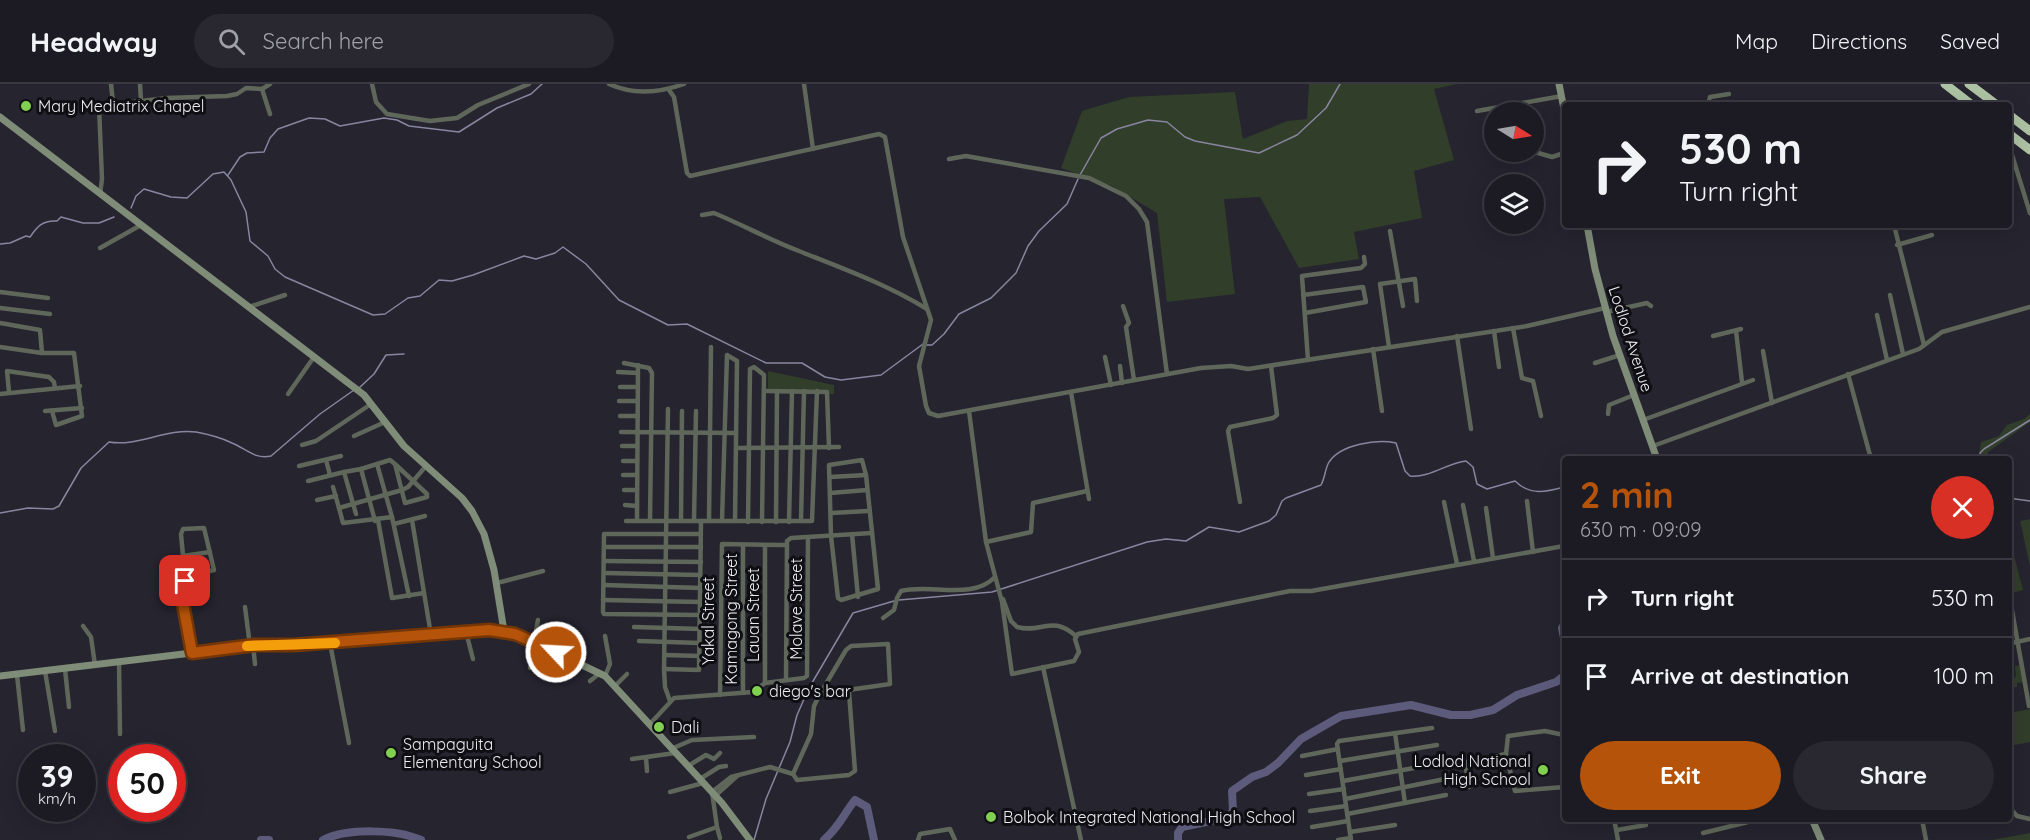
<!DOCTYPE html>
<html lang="en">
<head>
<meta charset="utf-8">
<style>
	:root { --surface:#1c1b23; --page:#292830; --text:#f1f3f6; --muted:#a0a1a6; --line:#3a3941; --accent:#b45309 }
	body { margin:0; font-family:Quicksand,sans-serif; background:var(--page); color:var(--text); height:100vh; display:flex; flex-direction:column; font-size:22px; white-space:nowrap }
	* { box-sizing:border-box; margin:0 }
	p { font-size:20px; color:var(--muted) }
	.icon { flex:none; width:33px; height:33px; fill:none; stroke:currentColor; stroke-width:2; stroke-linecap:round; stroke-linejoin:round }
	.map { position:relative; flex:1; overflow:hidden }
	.side { position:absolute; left:1562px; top:372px; width:450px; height:366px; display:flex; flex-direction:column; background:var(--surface); border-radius:6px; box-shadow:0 6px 24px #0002,0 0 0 2px var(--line) }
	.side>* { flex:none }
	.banner { position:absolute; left:1562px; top:18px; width:450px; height:126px; border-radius:6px; box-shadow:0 6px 24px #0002,0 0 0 2px var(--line); background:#1c1b23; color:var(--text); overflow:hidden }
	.needle { width:39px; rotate:101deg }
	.buttons { position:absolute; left:1484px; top:18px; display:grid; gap:12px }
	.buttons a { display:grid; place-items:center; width:60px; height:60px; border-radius:50%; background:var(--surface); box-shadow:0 6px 24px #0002,0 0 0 2px var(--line); font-size:30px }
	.speed { position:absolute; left:18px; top:660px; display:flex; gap:12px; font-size:30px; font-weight:700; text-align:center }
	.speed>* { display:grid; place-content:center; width:78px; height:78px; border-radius:50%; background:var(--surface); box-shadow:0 6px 24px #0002,0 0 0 2px var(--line); line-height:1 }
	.speed small { font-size:15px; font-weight:400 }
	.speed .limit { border:9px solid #d22; background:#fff; color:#111 }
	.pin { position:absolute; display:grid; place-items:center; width:51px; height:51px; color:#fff; margin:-26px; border-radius:12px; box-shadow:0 3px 9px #0006 }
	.me { position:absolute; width:66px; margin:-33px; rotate:295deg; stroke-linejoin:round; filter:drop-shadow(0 0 4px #0008) }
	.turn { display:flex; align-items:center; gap:21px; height:126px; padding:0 18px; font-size:27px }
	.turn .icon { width:78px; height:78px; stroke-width:2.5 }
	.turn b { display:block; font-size:42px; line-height:51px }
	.round { display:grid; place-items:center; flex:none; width:63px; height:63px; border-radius:32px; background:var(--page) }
	.headline { display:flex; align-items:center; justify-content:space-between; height:102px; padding:0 18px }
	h1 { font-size:36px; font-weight:700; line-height:45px; color:var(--accent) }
	.action { display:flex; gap:12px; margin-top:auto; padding:12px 18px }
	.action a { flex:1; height:69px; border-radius:36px; background:var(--accent); color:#fff; font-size:24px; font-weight:700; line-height:69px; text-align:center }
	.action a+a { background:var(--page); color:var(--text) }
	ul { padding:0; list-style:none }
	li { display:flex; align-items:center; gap:18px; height:78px; padding:0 18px; border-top:2px solid var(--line) }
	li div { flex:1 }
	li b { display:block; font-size:22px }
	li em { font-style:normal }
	header { display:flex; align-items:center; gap:36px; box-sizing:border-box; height:84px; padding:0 30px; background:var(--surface); border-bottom:2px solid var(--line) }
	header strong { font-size:28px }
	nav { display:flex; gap:33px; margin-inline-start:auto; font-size:21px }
	.search { width:420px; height:54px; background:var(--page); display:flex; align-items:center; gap:15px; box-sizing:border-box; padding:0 21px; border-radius:33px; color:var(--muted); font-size:22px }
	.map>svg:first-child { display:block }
	.green { fill:#313e2a }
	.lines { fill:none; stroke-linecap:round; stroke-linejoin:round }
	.stream { stroke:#88869f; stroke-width:1.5 }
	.river { stroke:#5d5b7b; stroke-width:8 }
	.street { stroke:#5f675a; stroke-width:4.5 }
	.secondary { stroke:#7f8c78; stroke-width:7 }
	.highway { stroke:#aec3a3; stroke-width:9 }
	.route-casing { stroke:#753606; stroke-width:15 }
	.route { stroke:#b45309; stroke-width:10 }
	.slow { stroke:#f59e0b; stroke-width:10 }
	.poi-dot { fill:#82d04f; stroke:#0e0e13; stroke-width:2 }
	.labels { text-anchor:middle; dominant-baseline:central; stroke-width:6; stroke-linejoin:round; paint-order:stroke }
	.poi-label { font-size:16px; fill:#ebebf2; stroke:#0e0e13; text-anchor:start }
	.street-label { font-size:16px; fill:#ebebf2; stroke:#0e0e13 }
</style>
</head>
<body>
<header>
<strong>Headway</strong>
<div class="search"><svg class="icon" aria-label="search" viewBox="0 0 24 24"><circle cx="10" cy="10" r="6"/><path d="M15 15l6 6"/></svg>Search here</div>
<nav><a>Map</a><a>Directions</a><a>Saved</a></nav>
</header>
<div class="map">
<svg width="2030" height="756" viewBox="0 0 2030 756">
	<rect width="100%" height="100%" fill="#25242f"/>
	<g class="green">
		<polygon points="1309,0 1457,0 1434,5 1454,76 1414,87 1422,134 1354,148 1359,175 1299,184 1260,113 1224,115 1235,210 1167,218 1157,129 1112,102 1061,84 1082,27 1129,13 1235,8 1243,55 1287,37 1307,35"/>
		<polygon points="768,287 834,301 834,310 768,309"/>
		<polygon points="2030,330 2030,338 1988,368 1986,375 1978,375 1981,358 1999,352 2007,341 2024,335"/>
		<polygon points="2030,435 2030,482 2020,437"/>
		<polygon points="2008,449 2023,506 2011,509"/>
		<polygon points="2021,581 2024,598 2017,599 2017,603 2009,603 2008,595 2016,593 2015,582"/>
		<polygon points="2030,625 2030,658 2009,662 2009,629"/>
		<polygon points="2030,749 2030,756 1992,756"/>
	</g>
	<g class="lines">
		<g class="stream">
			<polyline points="228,91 240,73 247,69 264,68 270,54 278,45 309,34 325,35 340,42 384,34 397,36 409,42 459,48 497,24 531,10 542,0"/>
			<polyline points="1080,91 1101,54 1117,45 1148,36 1167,38 1185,53 1195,57 1259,69 1297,51 1326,24 1340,0"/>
			<polyline points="131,124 136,112 144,105 171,113 187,114 213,90 224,88 231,96 246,128 250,157 268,172 275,185 285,193 373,231 385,230 408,214 420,212 439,196 452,197 473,191 524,172 536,175 555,169 563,163 586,180 619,216 668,241 687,240 766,279 802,279 825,293 841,296 881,291 923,260"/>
			<path d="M0,160L10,159L26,152L30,153C37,143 42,136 57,137L61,133L83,139H99L114,133"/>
			<polyline points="927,261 932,261 944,250 959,230 991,214 1016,189 1028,162 1039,147 1067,120 1078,95"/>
			<polyline points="359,304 374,290 386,271 404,270"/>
			<polyline points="1980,375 1980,369 1984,365 2030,336"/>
			<polyline points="2008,414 2030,417"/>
			<path d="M0,429L28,424L53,425L59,422L81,384L109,358C138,363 166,344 196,348C207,350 222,354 232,359C245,364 255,376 271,372L320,330L354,306"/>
			<path d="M899,516L992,508L1147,458L1166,455L1186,457L1209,443L1239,448L1269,437L1276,431L1282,417L1286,414L1321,401C1325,394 1325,385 1329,378C1341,360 1377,355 1396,359L1405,387L1410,392C1430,394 1447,379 1466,377L1473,383L1477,400L1487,405L1515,397C1530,412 1546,408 1564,403"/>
			<polyline points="754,756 766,715 790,658 797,631 809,604 853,529 894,517"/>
		</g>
		<g class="river">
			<polyline points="1564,541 1562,544 1564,554"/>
			<polyline points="261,756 269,756"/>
			<path d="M323,756C347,744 397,745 421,756"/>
			<path d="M824,756C840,742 843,731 855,716L867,723L874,756"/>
			<polyline points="1178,756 1178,749 1182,743 1225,734 1233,728 1232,707 1252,693 1266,688 1278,679 1301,655 1341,632 1411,621 1451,631 1470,631 1493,626 1517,611 1556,598 1564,592"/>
		</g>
		<g class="street">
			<polyline points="111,0 113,19"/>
			<polyline points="140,0 141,17"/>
			<polyline points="372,0 376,18 387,30 430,37 457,34 478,21 529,0"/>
			<path d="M609,0C633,11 659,9 684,0"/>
			<polyline points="804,0 813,65"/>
			<polyline points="262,5 270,0"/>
			<polyline points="669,6 674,13 687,89 690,92 879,50 885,53 903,153 931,236 919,282 926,322 929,329 938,332 1201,284 1231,282 1248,285 1527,242 1605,224"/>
			<polyline points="1708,21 1710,13 1729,10"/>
			<polyline points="1477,27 1562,12"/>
			<polyline points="2012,71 2030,129"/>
			<polyline points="1513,73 1535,68 1552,73 1564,69"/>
			<polyline points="949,75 966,72 1089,94 1126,112 1139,125 1147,138 1167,290"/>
			<polyline points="100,110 102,95 99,22 167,14 227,12 237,10 246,4 262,5 270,30"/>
			<path d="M702,131L714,129C743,141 770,156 799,167C844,185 886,200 927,225"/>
			<polyline points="1894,141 1924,261"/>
			<polyline points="1390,147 1403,222"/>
			<polyline points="1897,161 1932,151"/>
			<polyline points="100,164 141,141"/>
			<polyline points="0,208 48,214"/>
			<polyline points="1303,211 1363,203 1366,218 1305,229"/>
			<polyline points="1890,211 1903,270"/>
			<polyline points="1123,222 1129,239 1126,243 1134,296"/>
			<polyline points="249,223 285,211"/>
			<polyline points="0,224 50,230"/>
			<polyline points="1606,228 1647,219 1651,222"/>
			<polyline points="1877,231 1887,276"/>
			<polyline points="0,239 40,246 42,269"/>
			<polyline points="1513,244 1522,294 1533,297 1541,332"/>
			<polyline points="1494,247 1499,283"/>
			<polyline points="1736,247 1742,298"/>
			<polyline points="1457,252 1471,345"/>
			<polyline points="1713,252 1741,245"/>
			<polyline points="0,263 42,269 74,269 82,332 56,341 52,327"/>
			<polyline points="1389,263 1380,200 1415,195 1417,217"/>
			<polyline points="1373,265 1382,327"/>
			<polyline points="1763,267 1772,319"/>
			<polyline points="1105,273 1111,301"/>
			<polyline points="1308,276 1302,192 1361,184 1365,180 1364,173"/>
			<polyline points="624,279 649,284 652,289 650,436"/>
			<polyline points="1595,279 1620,271"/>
			<polyline points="1120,282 1122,299"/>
			<polyline points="618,288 638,289"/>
			<polyline points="1848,290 1871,375"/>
			<polyline points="620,303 638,303"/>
			<polyline points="765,307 827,308 829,364"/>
			<polyline points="9,308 7,287 49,293 54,298 55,304"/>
			<polyline points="1071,308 1089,415"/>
			<polyline points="0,310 80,302"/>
			<polyline points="288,310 314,273"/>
			<polyline points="619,317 638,317"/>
			<polyline points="668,325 664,585 665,603 670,617"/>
			<polyline points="45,327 82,324"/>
			<polyline points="969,327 986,458 1002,518 1012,590 1074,577 1079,568 1075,555 1078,550 1290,507 1311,507 1564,462"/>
			<polyline points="1608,330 1609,321 1634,311"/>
			<polyline points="620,332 638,332"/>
			<polyline points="1643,336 1753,296"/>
			<polyline points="621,348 736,349"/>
			<polyline points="354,352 385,338"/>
			<polyline points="302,361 316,357 371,320"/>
			<polyline points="622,362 637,362"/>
			<polyline points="1653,362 1919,265 1942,248 2030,223"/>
			<polyline points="736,364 839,363"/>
			<polyline points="326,376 330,391"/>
			<polygon points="862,376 866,391 878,505 841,516 838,514 831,452 829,381"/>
			<polyline points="623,377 637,377"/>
			<polyline points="377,380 392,433"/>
			<polyline points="299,382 341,372"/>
			<polyline points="361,385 390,376 395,380 427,410 427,413 405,419 395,380"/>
			<polyline points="623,391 637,391"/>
			<polyline points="830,393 866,391"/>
			<polyline points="308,397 344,388"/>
			<polyline points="333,403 339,424"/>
			<polyline points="624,406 637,406"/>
			<polyline points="830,409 867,406"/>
			<polyline points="317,416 336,412"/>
			<polyline points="1527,417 1533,468"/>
			<polyline points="1240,418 1228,347 1230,343 1273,334 1277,331 1271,282"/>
			<polyline points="1444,418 1457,480"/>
			<polyline points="625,421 637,422"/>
			<polyline points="1463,421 1474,477"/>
			<polyline points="1486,424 1493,474"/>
			<polyline points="831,429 868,427"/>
			<polyline points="356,430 344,388 361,385 375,437"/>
			<polyline points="378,436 392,514 424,509"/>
			<polyline points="412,436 431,551"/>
			<polyline points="637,436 638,281"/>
			<polyline points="626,437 812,437 817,307"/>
			<polyline points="681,437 682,327"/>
			<polyline points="694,437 696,327"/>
			<polyline points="709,437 711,263"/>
			<polyline points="722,437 727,271 737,277 735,437"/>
			<polyline points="801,437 804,307"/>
			<polyline points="748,438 750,285 754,283 764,291 762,438"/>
			<polyline points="776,438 777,307"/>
			<polyline points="789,438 792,307"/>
			<polyline points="394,440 425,432"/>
			<polyline points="852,450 858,513"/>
			<polyline points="986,458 1031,448 1033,419 1087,407"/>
			<polyline points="743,461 743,609"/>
			<polyline points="604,463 701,463"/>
			<polyline points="183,472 210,468"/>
			<polyline points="604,477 701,478"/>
			<polyline points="604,489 700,491"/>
			<polyline points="185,493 214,486 204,444 183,445 181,450 185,493 181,509 192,569"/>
			<polyline points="497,499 543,487"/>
			<polyline points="604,501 701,504"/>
			<polyline points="2008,504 2029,622"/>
			<polyline points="409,512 392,433 343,439 339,424 402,406 408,403 426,382"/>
			<path d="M1003,515L1011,537L1017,543C1043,550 1051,530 1076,552"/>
			<polyline points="603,516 700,518"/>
			<polyline points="245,523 250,562"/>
			<polyline points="701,531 604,530 603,528 604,450 701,450"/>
			<path d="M883,534L894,526L897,514L901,507C930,499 972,517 995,493"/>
			<polyline points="83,542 91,553 95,581"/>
			<polyline points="634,543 701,545"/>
			<polyline points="466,548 473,575"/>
			<polyline points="605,552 610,580 605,592"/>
			<polyline points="639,557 700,559"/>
			<polyline points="534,558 538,536"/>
			<polyline points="330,559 349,659"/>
			<polyline points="2008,560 2030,555"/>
			<polyline points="253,561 255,580"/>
			<polyline points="665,571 700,572"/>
			<polyline points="119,578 120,650"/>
			<polyline points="1043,583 1081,756"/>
			<polyline points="530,584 539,560"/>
			<polyline points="65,585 69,623"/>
			<polyline points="664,585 699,586 701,437"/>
			<polyline points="45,587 55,647"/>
			<polyline points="17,591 23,646"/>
			<polyline points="786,596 787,457 791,454 872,449"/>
			<polyline points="590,597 600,589"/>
			<polyline points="765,599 765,462"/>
			<polyline points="615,602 627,590"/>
			<polyline points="820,610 890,600 888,560 851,562 846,566 820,610 814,622 811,650 793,690 797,696 849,691 855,687 849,608"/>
			<polyline points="720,611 722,460 785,461"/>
			<polyline points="2008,612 2010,620"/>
			<polyline points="649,641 674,614 753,608 765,599 804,594 807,592 808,454"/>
			<polyline points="1395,649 1405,719"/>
			<polyline points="1564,651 1545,647 1508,652 1506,670 1515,707 1564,703"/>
			<polyline points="671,665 692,656 754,653"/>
			<polyline points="1302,672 1338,665"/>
			<polyline points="646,674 647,687"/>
			<polyline points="632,675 675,669"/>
			<polyline points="1340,677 1437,661"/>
			<polyline points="1456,677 1467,678 1506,670"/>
			<polyline points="1465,678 1469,703"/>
			<polyline points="688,682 706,671 714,675 720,669"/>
			<polyline points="1306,691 1341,685"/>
			<polyline points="700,695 719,683 726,682"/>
			<polyline points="1343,697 1441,679"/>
			<polyline points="670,708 703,699"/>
			<polyline points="1309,710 1344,705"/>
			<polyline points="715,712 737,692"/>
			<polyline points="1345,715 1445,695"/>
			<polyline points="2008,722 2017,732 2030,735"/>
			<polyline points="1310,727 1346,722"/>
			<polyline points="1347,730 1446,711"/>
			<polyline points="1614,735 1618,756"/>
			<polyline points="1922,735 1926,756"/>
			<polyline points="1814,739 1824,735"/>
			<polyline points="717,743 720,754"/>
			<polyline points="1312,743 1348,737"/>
			<polyline points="1617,746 1646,741"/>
			<polyline points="1350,748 1395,741"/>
			<polyline points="1703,749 1760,735"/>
			<polyline points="689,753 717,743 712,708 731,693 770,683 793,690"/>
			<polyline points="918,756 920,750 950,745 955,756"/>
			<polyline points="1338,756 1351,754"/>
			<polyline points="1351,756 1337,660 1339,657 1432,644"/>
		</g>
		<g class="secondary">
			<polyline points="1559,0 1564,25"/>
			<polyline points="0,33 364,311 404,362 462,414 472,427 484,450 494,486 504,547"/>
			<polyline points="1587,141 1595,185 1613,252 1657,375"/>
			<polyline points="0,592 250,562 294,561 504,547 534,558 605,592 722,719 750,756"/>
			<polyline points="1812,735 1821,756"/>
		</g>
		<g class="highway">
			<polyline points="1945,0 1972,21"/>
			<polyline points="1969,0 1997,21"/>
			<polyline points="2008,30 2030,47"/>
			<polyline points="2008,49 2030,66"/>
		</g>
	</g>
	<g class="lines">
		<defs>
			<polyline id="route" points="185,497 181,509 192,569 254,561 294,561 489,546 515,550 556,568"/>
		</defs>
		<use href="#route" class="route-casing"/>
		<use href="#route" class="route"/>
		<polyline class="slow" points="247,562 335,559"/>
	</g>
	<g class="poi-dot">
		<circle cx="26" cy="22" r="6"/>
		<circle cx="757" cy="607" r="6"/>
		<circle cx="659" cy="643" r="6"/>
		<circle cx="391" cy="669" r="6"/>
		<circle cx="1543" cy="686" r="6"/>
		<circle cx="991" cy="733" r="6"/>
	</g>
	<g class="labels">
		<g class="poi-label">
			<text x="38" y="22">Mary Mediatrix Chapel</text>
			<text x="769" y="607">diego's bar</text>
			<text x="671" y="643">Dali</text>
			<text x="403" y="660">Sampaguita<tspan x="403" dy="18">Elementary School</tspan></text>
			<text x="1531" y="677" text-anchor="end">Lodlod National<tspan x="1531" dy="18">High School</tspan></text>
			<text x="1003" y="733">Bolbok Integrated National High School</text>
		</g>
		<g class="street-label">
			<text transform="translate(1631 255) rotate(72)">Lodlod Avenue</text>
			<text transform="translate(796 525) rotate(-90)">Molave Street</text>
			<text transform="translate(753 531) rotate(-90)">Lauan Street</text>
			<text transform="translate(731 535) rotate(-90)">Kamagong Street</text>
			<text transform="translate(708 537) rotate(-90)">Yakal Street</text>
		</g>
	</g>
</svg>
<div class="buttons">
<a><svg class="needle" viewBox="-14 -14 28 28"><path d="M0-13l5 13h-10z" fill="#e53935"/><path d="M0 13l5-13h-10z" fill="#a0a1a6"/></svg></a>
<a><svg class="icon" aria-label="layers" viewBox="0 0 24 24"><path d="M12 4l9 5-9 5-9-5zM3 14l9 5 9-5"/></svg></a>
</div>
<div class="speed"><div>39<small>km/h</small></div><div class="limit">50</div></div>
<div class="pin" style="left:185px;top:497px;background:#d93025"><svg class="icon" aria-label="arrive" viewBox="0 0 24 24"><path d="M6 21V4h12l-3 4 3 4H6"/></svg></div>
<svg class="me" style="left:556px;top:568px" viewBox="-20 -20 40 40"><circle r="17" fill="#b45309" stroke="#fff" stroke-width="3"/><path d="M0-11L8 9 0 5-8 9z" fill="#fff"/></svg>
<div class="banner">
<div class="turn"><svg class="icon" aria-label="right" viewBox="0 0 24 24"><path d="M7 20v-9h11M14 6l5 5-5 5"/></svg><div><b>530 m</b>Turn right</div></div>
</div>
<section class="side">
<div class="headline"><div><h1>2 min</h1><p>630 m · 09:09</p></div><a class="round" style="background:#d93025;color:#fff"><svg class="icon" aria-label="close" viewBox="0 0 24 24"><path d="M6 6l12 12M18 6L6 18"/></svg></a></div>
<ul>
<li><svg class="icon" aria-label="right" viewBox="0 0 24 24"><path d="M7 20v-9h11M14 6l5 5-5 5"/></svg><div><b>Turn right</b></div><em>530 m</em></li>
<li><svg class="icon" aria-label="arrive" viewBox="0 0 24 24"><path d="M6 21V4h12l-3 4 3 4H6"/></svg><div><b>Arrive at destination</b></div><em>100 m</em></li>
</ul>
<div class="action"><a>Exit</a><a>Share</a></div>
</section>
</div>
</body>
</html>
